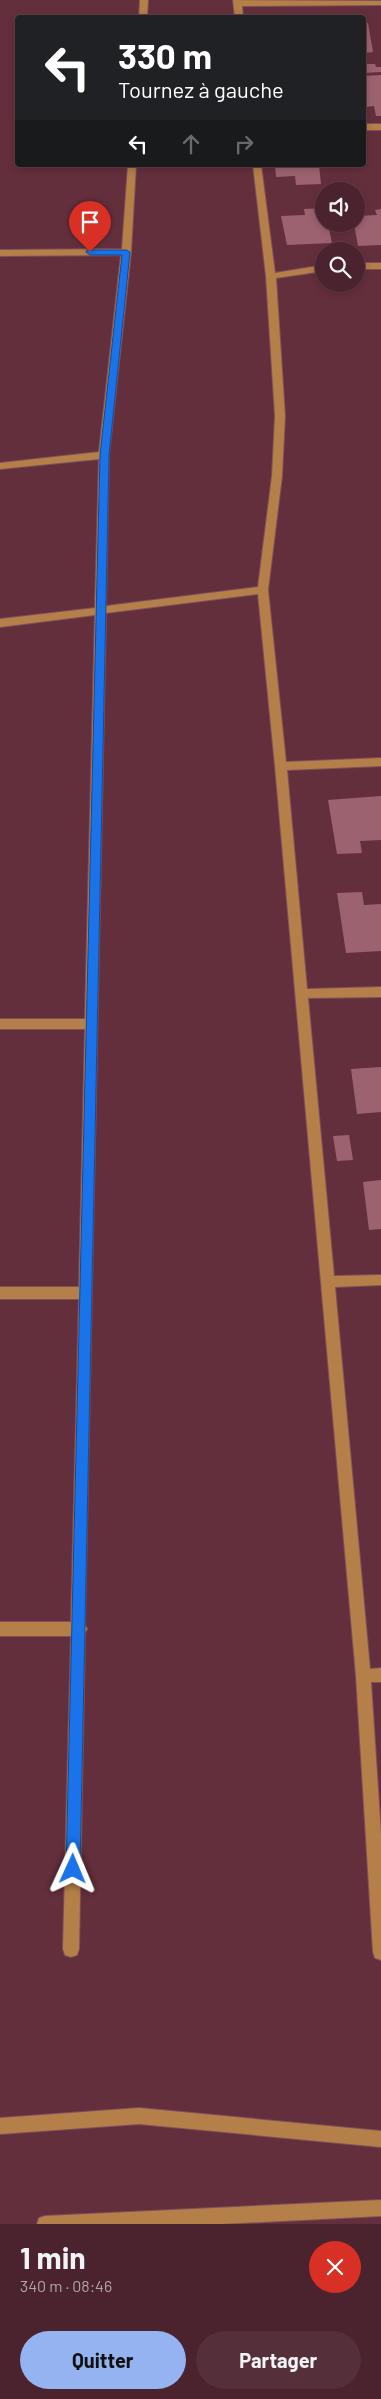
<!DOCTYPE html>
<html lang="fr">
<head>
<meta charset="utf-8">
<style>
	:root { --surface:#4b232e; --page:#552f3a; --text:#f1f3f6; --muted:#b2a4aa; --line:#62404a; --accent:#95b2f1 }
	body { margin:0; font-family:Barlow,sans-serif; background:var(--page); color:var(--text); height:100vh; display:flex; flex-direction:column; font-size:19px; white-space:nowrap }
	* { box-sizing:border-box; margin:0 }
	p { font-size:16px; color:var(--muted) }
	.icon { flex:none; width:28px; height:28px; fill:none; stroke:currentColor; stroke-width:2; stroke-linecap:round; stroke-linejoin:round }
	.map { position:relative; height:2224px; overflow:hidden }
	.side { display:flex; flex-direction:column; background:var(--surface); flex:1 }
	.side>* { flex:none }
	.banner { position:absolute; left:15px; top:15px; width:351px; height:152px; border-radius:5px; box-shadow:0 2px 8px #0003,0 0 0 1px var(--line); background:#202124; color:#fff; overflow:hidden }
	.tools { position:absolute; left:315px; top:182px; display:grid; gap:10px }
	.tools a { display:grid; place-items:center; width:50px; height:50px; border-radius:50%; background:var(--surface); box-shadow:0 2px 8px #0003,0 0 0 1px var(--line); font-size:25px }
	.pin { position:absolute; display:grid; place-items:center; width:42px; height:42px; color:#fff; margin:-51px -21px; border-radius:50% 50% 50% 0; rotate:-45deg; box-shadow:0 0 5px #0007 }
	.pin .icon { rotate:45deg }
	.me { position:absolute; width:55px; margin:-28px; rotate:1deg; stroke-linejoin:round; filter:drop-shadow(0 0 4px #0008) }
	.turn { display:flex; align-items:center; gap:18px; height:105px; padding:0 20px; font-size:22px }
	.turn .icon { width:65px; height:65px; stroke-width:2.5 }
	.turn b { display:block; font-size:35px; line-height:42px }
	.lanes { display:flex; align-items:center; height:48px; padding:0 20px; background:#0003; justify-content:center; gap:25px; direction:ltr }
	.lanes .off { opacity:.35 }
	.round { display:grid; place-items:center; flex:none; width:52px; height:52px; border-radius:26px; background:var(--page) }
	.headline { display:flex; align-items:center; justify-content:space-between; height:85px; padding:0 20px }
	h1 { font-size:30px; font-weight:700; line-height:38px }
	.action { display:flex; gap:10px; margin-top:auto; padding:10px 20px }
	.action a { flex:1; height:58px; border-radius:30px; background:var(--accent); color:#111; font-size:20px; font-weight:700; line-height:58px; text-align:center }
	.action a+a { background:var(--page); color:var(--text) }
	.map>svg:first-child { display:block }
	.building { fill:#9d6270 }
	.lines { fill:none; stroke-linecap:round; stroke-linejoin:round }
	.minor-casing { stroke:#804f5b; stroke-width:2 }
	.minor { fill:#b47f48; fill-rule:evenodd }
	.route { fill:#1a73e8; stroke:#114b97 }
</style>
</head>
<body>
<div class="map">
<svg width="381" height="2224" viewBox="0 0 381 2224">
	<rect width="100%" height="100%" fill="#642f3d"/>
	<g class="building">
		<polygon points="364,23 368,23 373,52 364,53"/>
		<polygon points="364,64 375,64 376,67 381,67 381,72 364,73"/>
		<polygon points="381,75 381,116 376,116 374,106 365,107 366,110 364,110 364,76"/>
		<polygon points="275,165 319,165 321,184 296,185 295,176 276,177"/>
		<polygon points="324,208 324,224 328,224 332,243 287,245 281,216 305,215 304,209"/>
		<polygon points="381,209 381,245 358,246 354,224 356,224 356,216 377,215 375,210"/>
		<polygon points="381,796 381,840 360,841 362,853 337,854 328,800"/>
		<polygon points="362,892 364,905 381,904 381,951 346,953 337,893"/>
		<polygon points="381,1067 381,1112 357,1114 351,1069"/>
		<polygon points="349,1135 353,1160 337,1161 333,1136"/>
		<polygon points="381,1180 381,1229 369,1230 363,1182"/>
	</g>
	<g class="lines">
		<defs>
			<g id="minor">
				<polygon points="140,0 148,0 147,18 139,18"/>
				<polygon points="233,0 381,1 381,5 242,6 243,18 235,18"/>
				<rect x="364" y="124" width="17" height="6"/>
				<polygon points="128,165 136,165 131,252 109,455 106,606 258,587 272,476 275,416 266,276 253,165 261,165 275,273 324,265 324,271 276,278 285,416 282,476 268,590 286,762 381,758 381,766 287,770 307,989 381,987 381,997 308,998 334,1276 381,1275 381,1285 335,1287 370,1669 381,1668 381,1682 371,1682 381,1834 381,1960 375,1958 373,1952 356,1676 275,766 258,594 106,613 85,1625 87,1629 85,1633 79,1949 77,1955 71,1957 65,1955 63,1949 71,1636 0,1636 0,1622 71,1622 79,1299 0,1299 0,1287 79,1287 85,1029 0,1029 0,1019 85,1019 95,615 0,627 0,619 95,608 99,459 0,469 0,463 99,452 121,255 0,256 0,250 122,249"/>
				<rect x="356" y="263" width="25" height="6"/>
				<polygon points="139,2108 381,2131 381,2147 139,2124 0,2134 0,2118"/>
				<polygon points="381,2200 381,2216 222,2224 37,2224 39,2218 45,2216"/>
			</g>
		</defs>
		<use href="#minor" class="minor-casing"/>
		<use href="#minor" class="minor"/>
	</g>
	<polygon class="route" points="87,250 126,250 130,252 109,455 80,1869 78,1874 73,1876 68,1874 66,1869 100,455 122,255 90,255 86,252"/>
</svg>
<div class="tools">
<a><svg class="icon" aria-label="sound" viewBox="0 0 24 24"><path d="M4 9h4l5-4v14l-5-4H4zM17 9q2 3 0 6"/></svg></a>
<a><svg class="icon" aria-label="search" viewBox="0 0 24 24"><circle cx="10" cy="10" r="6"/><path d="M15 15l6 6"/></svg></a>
</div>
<div class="pin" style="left:90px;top:252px;background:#d93025"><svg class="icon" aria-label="arrive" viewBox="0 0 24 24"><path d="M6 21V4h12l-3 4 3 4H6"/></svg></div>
<svg class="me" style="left:73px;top:1869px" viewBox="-20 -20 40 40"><path d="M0-17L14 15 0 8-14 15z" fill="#1a73e8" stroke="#fff" stroke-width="4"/></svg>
<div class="banner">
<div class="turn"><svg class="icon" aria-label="left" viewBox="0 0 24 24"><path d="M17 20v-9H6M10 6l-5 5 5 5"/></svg><div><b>330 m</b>Tournez à gauche</div></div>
<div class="lanes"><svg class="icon" aria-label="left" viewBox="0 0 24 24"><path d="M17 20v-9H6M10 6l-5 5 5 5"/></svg><svg class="icon off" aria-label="ahead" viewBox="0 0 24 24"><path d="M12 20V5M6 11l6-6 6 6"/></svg><svg class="icon off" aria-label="right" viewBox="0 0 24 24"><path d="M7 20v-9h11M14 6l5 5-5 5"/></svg></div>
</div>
</div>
<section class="side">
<div class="headline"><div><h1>1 min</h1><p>340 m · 08:46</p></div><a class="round" style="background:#d93025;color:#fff"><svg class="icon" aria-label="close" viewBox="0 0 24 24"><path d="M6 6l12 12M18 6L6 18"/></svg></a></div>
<div class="action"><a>Quitter</a><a>Partager</a></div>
</section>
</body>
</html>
